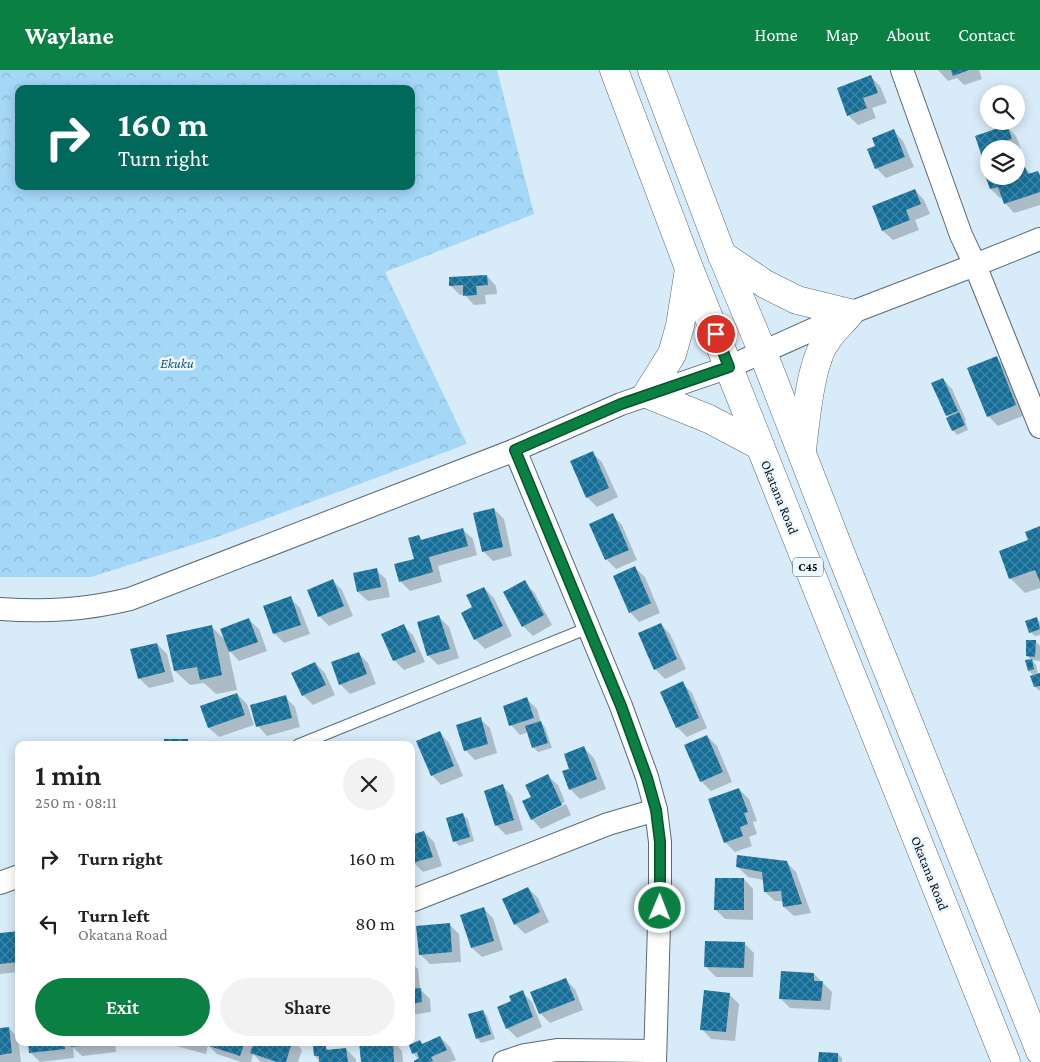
<!DOCTYPE html>
<html lang="en">
<head>
<meta charset="utf-8">
<style>
	:root { --surface:#fff; --page:#f2f2f2; --text:#202124; --muted:#757577; --accent:#0b8043 }
	body { margin:0; font-family:"Crimson Pro",serif; background:var(--page); color:var(--text); height:100vh; display:flex; flex-direction:column; font-size:19px; white-space:nowrap }
	* { box-sizing:border-box; margin:0 }
	p { font-size:16px; color:var(--muted) }
	.icon { flex:none; width:28px; height:28px; fill:none; stroke:currentColor; stroke-width:2; stroke-linecap:round; stroke-linejoin:round }
	.map { position:relative; flex:1; overflow:hidden }
	.details { position:absolute; left:15px; top:671px; width:400px; height:305px; display:flex; flex-direction:column; background:var(--surface); border-radius:10px; box-shadow:0 2px 12px #0003 }
	.details>* { flex:none }
	.hud { position:absolute; left:15px; top:15px; width:400px; height:105px; border-radius:10px; box-shadow:0 2px 12px #0003; background:#00695c; color:#fff; overflow:hidden }
	.controls { position:absolute; left:980px; top:15px; display:grid; gap:10px }
	.controls a { display:grid; place-items:center; width:45px; height:45px; border-radius:50%; background:var(--surface); box-shadow:0 2px 12px #0003; font-size:25px }
	.pin { position:absolute; display:grid; place-items:center; width:42px; height:42px; color:#fff; margin:-21px; border:2px solid #fff; border-radius:50%; box-shadow:0 1px 5px #0007 }
	.me { position:absolute; width:55px; margin:-28px; rotate:1deg; stroke-linejoin:round; filter:drop-shadow(0 0 4px #0008) }
	.turn { display:flex; align-items:center; gap:18px; height:105px; padding:0 20px; font-size:22px }
	.turn .icon { width:65px; height:65px; stroke-width:2.5 }
	.turn b { display:block; font-size:35px; line-height:42px }
	.round { display:grid; place-items:center; flex:none; width:52px; height:52px; border-radius:26px; background:var(--page) }
	.summary { display:flex; align-items:center; justify-content:space-between; height:85px; padding:0 20px }
	h1 { font-size:30px; font-weight:600; line-height:38px }
	.primary-button { display:flex; gap:10px; margin-top:auto; padding:10px 20px }
	.primary-button a { flex:1; height:58px; border-radius:30px; background:var(--accent); color:#fff; font-size:20px; font-weight:600; line-height:58px; text-align:center }
	.primary-button a+a { background:var(--page); color:var(--text) }
	ul { padding:0; list-style:none }
	li { display:flex; align-items:center; gap:15px; height:65px; padding:0 20px }
	li div { flex:1 }
	li b { display:block; font-size:19px }
	li em { font-style:normal }
	header { display:flex; align-items:center; gap:30px; box-sizing:border-box; height:70px; padding:0 25px; background:var(--accent); color:#fff }
	header strong { font-size:24px }
	nav { display:flex; gap:28px; margin-inline-start:auto; font-size:18px }
	.map>svg:first-child { display:block }
	.park { fill:url(#park-crowns); fill-rule:evenodd }
	.shadow { fill:#0003 }
	.building { fill:url(#building-cross-hatch) }
	.lines { fill:none; stroke-linecap:round; stroke-linejoin:round }
	.service-casing { stroke:#596a74; stroke-width:13 }
	.minor-casing { stroke:#596a74; stroke-width:24 }
	.primary-casing { stroke:#596a74; stroke-width:29 }
	.service { stroke:#fff; stroke-width:11 }
	.minor { stroke:#fff; stroke-width:22 }
	.primary { stroke:#fff; stroke-width:28 }
	.route-casing { stroke:#07532c; stroke-width:12 }
	.route { stroke:#0b8043; stroke-width:9 }
	.labels { text-anchor:middle; dominant-baseline:central; stroke-width:5; stroke-linejoin:round; paint-order:stroke }
	.shield { fill:#ecf7ff; stroke:#4e575c; stroke-width:1 }
	.shield-label { font-size:12px; font-weight:bold; fill:#0b1216 }
	.park-label { font-size:14px; font-style:italic; fill:#185776; stroke:#ecf7ff }
	.street-label { font-size:14px; fill:#0b1216; stroke:#ecf7ff }
</style>
</head>
<body>
<header>
<strong>Waylane</strong>
<nav><a>Home</a><a>Map</a><a>About</a><a>Contact</a></nav>
</header>
<div class="map">
<svg width="1040" height="992" viewBox="0 0 1040 992">
	<defs>
		<pattern id="park-crowns" width="20" height="18" patternUnits="userSpaceOnUse" patternTransform="scale(1.25)"><rect width="20" height="18" fill="#a5d7f7"/><path d="M2 6a3 3 0 1 1 6 0M12 15a3 3 0 1 1 6 0" fill="none" stroke="#8db8d3"/></pattern>
		<pattern id="building-cross-hatch" width="8" height="8" patternUnits="userSpaceOnUse" patternTransform="scale(1.25)"><rect width="8" height="8" fill="#136f9a"/><path d="M0 0l8 8M0 8l8-8" fill="none" stroke="#4485a3"/></pattern>
	</defs>
	<rect width="100%" height="100%" fill="#d8ebf8"/>
	<path class="park" d="M0,0H497L534,144L385,202L467,374L217,467L91,507H0ZM19,19H411V116H19Z"/>
	<g class="shadow">
		<polygon points="938,0 979,0 982,9 964,15 957,8 948,11"/>
		<polygon points="871,7 880,16 887,33 872,38 876,48 858,55 848,45"/>
		<polygon points="1006,56 1016,66 1021,79 1016,80 1016,79 989,79 989,93 984,89 976,66"/>
		<polygon points="894,61 903,71 914,97 886,108 876,98 877,76"/>
		<polygon points="1016,97 1019,100 1025,98 1031,104 1038,102 1040,104 1040,135 1014,143 1005,133 1003,128 1000,128 991,119 985,101 989,106 1016,106"/>
		<polygon points="915,120 924,130 930,144 915,150 919,160 893,170 883,161"/>
		<polygon points="487,206 496,216 497,224 485,225 486,234 474,235 465,225 460,225 450,215"/>
		<polygon points="996,288 1006,297 1025,345 998,356 988,346"/>
		<polygon points="943,309 952,319 966,350 965,351 968,360 957,365 953,360 949,348 947,345"/>
		<polygon points="592,383 602,392 618,427 597,437 587,427"/>
		<polygon points="494,439 504,449 512,486 493,491 483,481"/>
		<polygon points="612,445 622,455 637,490 616,499 606,489 591,454"/>
		<polygon points="1040,458 1040,518 1025,523 1010,508 1030,471"/>
		<polygon points="463,460 473,469 477,485 438,496 442,512 410,521 400,511 415,489 419,466 423,471"/>
		<polygon points="635,498 645,507 660,543 639,552 630,542"/>
		<polygon points="376,500 386,509 390,527 368,531 358,522"/>
		<polygon points="332,510 342,520 353,546 329,556 319,546"/>
		<polygon points="524,512 534,522 552,555 533,566 523,556"/>
		<polygon points="484,518 494,528 512,566 485,579 475,569"/>
		<polygon points="290,528 300,538 310,564 284,573 274,563"/>
		<polygon points="439,547 449,557 459,588 438,595 428,585"/>
		<polygon points="1036,549 1040,552 1040,565 1035,566 1030,562"/>
		<polygon points="249,550 259,559 267,581 239,591 228,579 237,620 216,624 204,613 190,615 175,601 211,556 226,571"/>
		<polygon points="661,554 670,564 686,599 665,609 655,599"/>
		<polygon points="403,556 413,565 425,592 404,600 394,590"/>
		<polygon points="1027,571 1035,571 1040,576 1040,591 1032,590 1036,595 1038,604 1040,604 1040,621 1035,617 1032,606 1034,606 1029,601 1027,591 1032,590 1027,586"/>
		<polygon points="157,574 167,584 174,612 149,618 139,608"/>
		<polygon points="358,583 368,593 376,614 350,624 340,614"/>
		<polygon points="315,593 325,603 335,625 313,635 303,625"/>
		<polygon points="682,613 692,623 707,658 687,667 677,657"/>
		<polygon points="237,624 247,634 254,655 219,667 209,658 202,637"/>
		<polygon points="285,627 295,637 300,657 267,666 258,656"/>
		<polygon points="527,629 537,639 541,653 545,657 552,678 538,682 533,677 529,662 520,665 511,655"/>
		<polygon points="480,649 490,658 497,683 475,690 465,680"/>
		<polygon points="440,663 449,673 463,706 441,715 432,705"/>
		<polygon points="707,666 717,676 732,712 711,721 701,711"/>
		<polygon points="584,678 594,688 606,719 580,729 570,719 570,699"/>
		<polygon points="548,706 558,715 565,732 534,747 534,749 566,734 571,745 541,759 532,749 533,728"/>
		<polygon points="503,716 512,726 523,760 506,765 496,755"/>
		<polygon points="739,719 749,729 757,751 753,752 757,764 749,767 752,776 735,782 725,772"/>
		<polygon points="463,745 468,749 474,771 459,776 455,771"/>
		<polygon points="424,762 434,772 442,796 423,802 413,792 411,786 411,766"/>
		<polygon points="786,792 796,802 811,843 794,846 784,837 784,831 775,831 765,822 764,810 748,807 738,797"/>
		<polygon points="744,809 753,819 753,850 725,849 715,839"/>
		<polygon points="528,818 538,828 549,852 525,864 515,854"/>
		<polygon points="483,838 493,848 503,880 482,887 472,878"/>
		<polygon points="449,854 459,864 461,892 430,894 420,884"/>
		<polygon points="19,862 19,902 0,904 0,864"/>
		<polygon points="744,873 754,883 753,907 716,907 706,897"/>
		<polygon points="411,892 418,899 420,919 430,929 431,942 411,945"/>
		<polygon points="814,904 832,922 830,940 790,938 780,928"/>
		<polygon points="565,909 575,919 583,940 550,953 540,943"/>
		<polygon points="522,922 532,932 542,957 517,968 507,958"/>
		<polygon points="729,924 739,934 735,971 711,969 702,959"/>
		<polygon points="483,941 487,946 495,969 481,973 477,968"/>
		<polygon points="9,958 18,968 21,992 0,992 0,959"/>
		<polygon points="440,967 450,977 456,990 450,992 416,992 419,990 413,983 420,972 423,975"/>
		<polygon points="29,972 115,972 116,982 82,986 73,977 74,988 40,992 30,982"/>
		<polygon points="170,972 295,972 302,980 298,992 261,992 253,984 251,992 241,992 217,984 208,975 206,984 172,975"/>
		<polygon points="374,972 394,972 402,981 403,992 362,992"/>
		<polygon points="325,977 330,981 346,979 356,989 356,992 320,992 315,986"/>
		<polygon points="838,984 842,988 842,992 820,992"/>
	</g>
	<g class="building">
		<polygon points="951,0 969,0 953,6"/>
		<polygon points="871,5 878,23 863,28 867,38 847,46 837,18"/>
		<polygon points="1007,55 1012,69 1002,72 1005,79 989,79 989,88 983,90 975,66"/>
		<polygon points="894,59 905,87 875,99 867,79 875,76 872,68"/>
		<polygon points="1025,97 1028,104 1038,101 1040,106 1040,122 1004,134 998,117 990,119 983,100 989,98 989,106 1016,106 1016,100"/>
		<polygon points="915,119 921,134 906,140 910,150 882,161 872,136"/>
		<polygon points="487,205 488,215 476,216 477,225 463,226 463,215 449,216 449,207"/>
		<polygon points="997,286 1016,335 987,347 967,298"/>
		<polygon points="943,308 958,341 946,346 931,313"/>
		<polygon points="959,342 965,355 952,361 946,348"/>
		<polygon points="593,381 609,418 586,428 570,391"/>
		<polygon points="494,438 503,477 482,482 473,443"/>
		<polygon points="613,443 629,480 605,490 589,454"/>
		<polygon points="1040,456 1040,512 1035,500 1009,509 999,481 1028,470 1025,462"/>
		<polygon points="463,458 468,476 429,487 433,502 399,512 394,494 414,489 408,468 419,465 421,470"/>
		<polygon points="635,496 651,533 629,543 613,506"/>
		<polygon points="377,498 381,517 357,522 353,503"/>
		<polygon points="333,509 344,536 318,547 307,520"/>
		<polygon points="525,510 544,545 522,557 503,522"/>
		<polygon points="484,517 503,556 474,570 461,543 472,537 466,525"/>
		<polygon points="291,526 301,555 273,564 263,536"/>
		<polygon points="439,545 450,579 427,586 417,552"/>
		<polygon points="1037,547 1040,559 1029,563 1025,551"/>
		<polygon points="249,548 258,572 229,582 220,559"/>
		<polygon points="661,553 677,589 654,600 638,563"/>
		<polygon points="404,554 416,582 393,591 381,564"/>
		<polygon points="212,555 222,605 200,610 197,597 174,601 166,565"/>
		<polygon points="1026,570 1036,570 1035,587 1026,586"/>
		<polygon points="157,573 165,602 138,609 130,579"/>
		<polygon points="359,582 367,604 339,615 331,592"/>
		<polygon points="1032,589 1034,599 1028,601 1025,590"/>
		<polygon points="315,592 326,615 302,626 291,603"/>
		<polygon points="1040,603 1040,616 1034,617 1030,606"/>
		<polygon points="683,611 699,648 676,658 660,622"/>
		<polygon points="237,623 245,645 208,658 200,636"/>
		<polygon points="286,625 292,648 256,657 250,635"/>
		<polygon points="527,627 534,648 509,656 503,636"/>
		<polygon points="481,647 488,674 464,681 456,655"/>
		<polygon points="541,651 548,673 532,678 525,656"/>
		<polygon points="440,661 454,696 431,706 416,671"/>
		<polygon points="707,665 723,702 700,712 684,675"/>
		<rect x="164" y="669" width="24" height="6"/>
		<polygon points="584,676 597,709 569,720 562,701 569,699 564,684"/>
		<polygon points="548,704 562,735 531,750 522,731 531,727 525,715"/>
		<polygon points="503,714 514,750 495,756 484,721"/>
		<polygon points="739,718 748,742 744,743 748,754 740,757 743,766 724,773 708,729"/>
		<polygon points="463,743 470,767 453,772 446,748"/>
		<polygon points="424,761 433,787 412,793 411,765"/>
		<polygon points="737,785 787,791 802,834 783,837 781,821 764,822 762,802 736,797"/>
		<polygon points="715,808 744,808 744,840 714,840"/>
		<polygon points="528,817 540,842 514,855 502,829"/>
		<polygon points="484,837 494,871 471,878 460,845"/>
		<polygon points="450,853 452,882 419,885 416,856"/>
		<polygon points="19,861 19,892 0,894 0,863"/>
		<polygon points="705,871 745,872 744,898 704,897"/>
		<polygon points="781,901 814,903 814,911 823,911 821,931 779,929"/>
		<polygon points="566,908 575,930 539,944 530,922"/>
		<polygon points="421,918 422,932 411,934 411,919"/>
		<polygon points="523,920 533,947 506,959 497,937 511,931 509,926"/>
		<polygon points="704,920 730,923 726,962 700,960"/>
		<polygon points="483,940 491,964 476,969 468,944"/>
		<polygon points="9,957 12,983 0,985 0,958"/>
		<polygon points="440,966 447,980 431,987 433,991 429,992 414,992 414,991 419,988 417,982 412,984 409,975 420,970 422,974"/>
		<polygon points="28,972 64,972 65,979 29,983"/>
		<polygon points="70,972 96,972 97,974 71,977"/>
		<polygon points="206,972 245,972 240,986 206,975"/>
		<polygon points="254,972 292,972 286,992 277,992 250,983"/>
		<polygon points="359,972 393,972 394,992 361,992"/>
		<polygon points="326,975 326,980 346,978 348,992 319,992 319,986 314,986 313,976"/>
		<polygon points="819,982 838,983 838,992 818,992"/>
	</g>
	<g class="lines">
		<defs>
			<polyline id="service" points="298,675 588,558"/>
			<g id="minor">
				<polyline points="902,0 961,165 975,195 1040,169"/>
				<polyline points="515,380 621,636 647,707 656,740 660,772 660,820 655,992"/>
				<path d="M0,539C46,542 85,540 130,529L515,380L621,334L729,297L850,243L975,195L1040,357"/>
				<polyline points="0,813 19,806"/>
				<polyline points="411,831 608,754 656,740"/>
				<polyline points="504,992 525,985 557,980 655,981"/>
			</g>
			<g id="primary">
				<polyline points="614,0 689,198 1006,992"/>
				<polyline points="652,0 722,185 763,283 839,479 1040,981"/>
				<path d="M722,185L765,214L797,230L850,243C843,252 833,260 827,270C810,293 806,350 802,379"/>
				<polyline points="689,199 680,256 672,284 647,324 709,349 760,376"/>
			</g>
		</defs>
		<use href="#service" class="service-casing"/>
		<use href="#minor" class="minor-casing"/>
		<use href="#primary" class="primary-casing"/>
		<use href="#service" class="service"/>
		<use href="#minor" class="minor"/>
		<use href="#primary" class="primary"/>
	</g>
	<g class="lines">
		<defs>
			<polyline id="route" points="660,838 660,772 656,740 647,708 621,636 515,380 621,334 729,297 716,264"/>
		</defs>
		<use href="#route" class="route-casing"/>
		<use href="#route" class="route"/>
	</g>
	<g class="labels">
		<rect class="shield" x="793" y="487.5" width="30" height="19" rx="4"/>
		<g class="shield-label">
			<text x="808" y="497">C45</text>
		</g>
		<g class="park-label">
			<text x="177" y="293">Ekuku</text>
		</g>
		<g class="street-label">
			<text transform="translate(780 427) rotate(68)">Okatana Road</text>
			<text transform="translate(930 803) rotate(68)">Okatana Road</text>
		</g>
	</g>
</svg>
<div class="controls">
<a><svg class="icon" aria-label="search" viewBox="0 0 24 24"><circle cx="10" cy="10" r="6"/><path d="M15 15l6 6"/></svg></a>
<a><svg class="icon" aria-label="layers" viewBox="0 0 24 24"><path d="M12 4l9 5-9 5-9-5zM3 14l9 5 9-5"/></svg></a>
</div>
<div class="pin" style="left:716px;top:264px;background:#d93025"><svg class="icon" aria-label="arrive" viewBox="0 0 24 24"><path d="M6 21V4h12l-3 4 3 4H6"/></svg></div>
<svg class="me" style="left:660px;top:838px" viewBox="-20 -20 40 40"><circle r="17" fill="#0b8043" stroke="#fff" stroke-width="3"/><path d="M0-11L8 9 0 5-8 9z" fill="#fff"/></svg>
<div class="hud">
<div class="turn"><svg class="icon" aria-label="right" viewBox="0 0 24 24"><path d="M7 20v-9h11M14 6l5 5-5 5"/></svg><div><b>160 m</b>Turn right</div></div>
</div>
<section class="details">
<div class="summary"><div><h1>1 min</h1><p>250 m · 08:11</p></div><a class="round"><svg class="icon" aria-label="close" viewBox="0 0 24 24"><path d="M6 6l12 12M18 6L6 18"/></svg></a></div>
<ul>
<li><svg class="icon" aria-label="right" viewBox="0 0 24 24"><path d="M7 20v-9h11M14 6l5 5-5 5"/></svg><div><b>Turn right</b></div><em>160 m</em></li>
<li><svg class="icon" aria-label="left" viewBox="0 0 24 24"><path d="M17 20v-9H6M10 6l-5 5 5 5"/></svg><div><b>Turn left</b><p>Okatana Road</p></div><em>80 m</em></li>
</ul>
<div class="primary-button"><a>Exit</a><a>Share</a></div>
</section>
</div>
</body>
</html>
